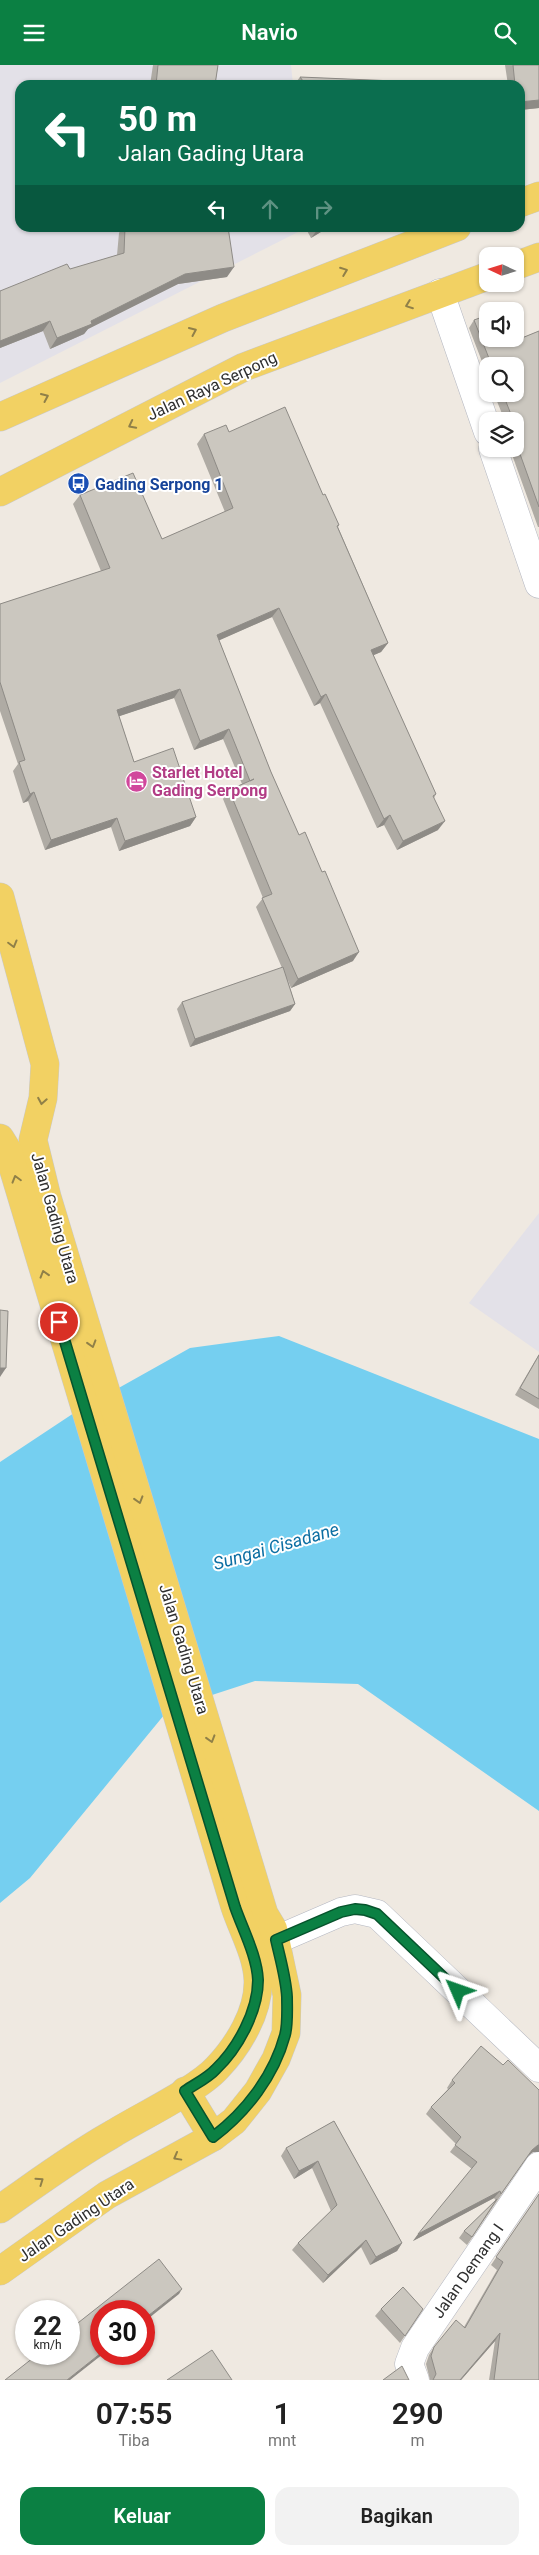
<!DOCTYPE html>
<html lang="id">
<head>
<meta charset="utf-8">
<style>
	:root { --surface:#fff; --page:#f2f2f2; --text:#222; --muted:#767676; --accent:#0b8043 }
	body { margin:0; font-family:Roboto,sans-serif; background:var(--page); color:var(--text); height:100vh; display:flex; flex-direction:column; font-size:19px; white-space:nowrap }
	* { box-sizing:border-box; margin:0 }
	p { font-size:16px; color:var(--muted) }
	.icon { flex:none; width:28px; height:28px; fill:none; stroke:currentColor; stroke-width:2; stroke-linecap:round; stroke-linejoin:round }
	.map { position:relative; height:2315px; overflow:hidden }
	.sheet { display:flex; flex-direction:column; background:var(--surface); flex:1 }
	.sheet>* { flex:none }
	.banner { position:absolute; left:15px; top:15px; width:510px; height:152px; border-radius:15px; box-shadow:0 1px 4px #0004; background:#0b6e4f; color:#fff; overflow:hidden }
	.needle { width:32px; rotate:274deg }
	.buttons { position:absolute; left:479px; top:182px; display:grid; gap:10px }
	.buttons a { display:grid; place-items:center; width:45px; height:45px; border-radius:10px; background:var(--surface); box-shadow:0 1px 4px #0004; font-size:25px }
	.speed { position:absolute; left:15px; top:2235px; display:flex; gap:10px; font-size:25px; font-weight:700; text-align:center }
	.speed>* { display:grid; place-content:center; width:65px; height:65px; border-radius:50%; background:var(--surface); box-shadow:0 1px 4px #0004; line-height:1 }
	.speed small { font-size:12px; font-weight:400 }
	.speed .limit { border:8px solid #d22; background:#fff; color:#111 }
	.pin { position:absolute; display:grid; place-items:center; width:42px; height:42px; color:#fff; margin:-21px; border:2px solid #fff; border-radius:50%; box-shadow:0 1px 5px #0007 }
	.me { position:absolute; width:55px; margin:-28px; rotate:313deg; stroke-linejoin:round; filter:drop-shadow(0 0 4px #0008) }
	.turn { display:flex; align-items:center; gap:18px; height:105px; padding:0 20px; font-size:22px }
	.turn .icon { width:65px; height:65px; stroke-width:2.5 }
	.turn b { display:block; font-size:35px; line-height:42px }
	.lanes { display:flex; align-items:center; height:48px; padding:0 20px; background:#0003; justify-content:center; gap:25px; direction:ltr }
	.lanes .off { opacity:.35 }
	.eta { display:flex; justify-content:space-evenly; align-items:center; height:85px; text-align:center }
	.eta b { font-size:30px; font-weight:600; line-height:35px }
	.action { display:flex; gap:10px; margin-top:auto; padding:10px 20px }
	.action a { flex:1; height:58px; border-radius:15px; background:var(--accent); color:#fff; font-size:20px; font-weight:600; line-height:58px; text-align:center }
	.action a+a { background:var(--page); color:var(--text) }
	header { display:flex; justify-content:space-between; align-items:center; height:65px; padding:0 20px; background:var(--accent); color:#fff; font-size:22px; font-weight:600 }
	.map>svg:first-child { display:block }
	.industrial { fill:#e3e1e8 }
	.water { fill:#75cff0 }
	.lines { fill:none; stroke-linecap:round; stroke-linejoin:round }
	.minor-casing { stroke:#b4b7c1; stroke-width:29 }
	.major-casing { stroke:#c9c9c9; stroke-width:29 }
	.minor { stroke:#fff; stroke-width:28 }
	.major { stroke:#f2d163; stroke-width:28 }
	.wall { fill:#afaba4 }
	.shaded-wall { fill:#8e8b86 }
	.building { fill:#cbc7bf; stroke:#8e8b86 }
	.oneway { stroke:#908048 }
	.route-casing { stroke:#07532c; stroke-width:12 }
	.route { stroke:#0b8043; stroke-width:9 }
	.labels { text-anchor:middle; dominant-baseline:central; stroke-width:4; stroke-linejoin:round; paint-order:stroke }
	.street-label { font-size:16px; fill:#2e2e2e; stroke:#fff }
	.transit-label { font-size:16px; font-weight:bold; fill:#164399; stroke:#fff; text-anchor:start }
	.hotel-label { font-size:16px; font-weight:bold; fill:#b23c85; stroke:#fff; text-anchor:start }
	.water-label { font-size:18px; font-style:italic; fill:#0d6fa3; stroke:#fff }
</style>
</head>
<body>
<header><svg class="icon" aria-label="menu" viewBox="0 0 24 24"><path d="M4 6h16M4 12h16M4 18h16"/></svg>Navio<svg class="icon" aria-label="search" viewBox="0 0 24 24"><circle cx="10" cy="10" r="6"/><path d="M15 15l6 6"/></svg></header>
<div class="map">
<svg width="539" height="2315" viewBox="0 0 539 2315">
	<rect width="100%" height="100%" fill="#efe9e1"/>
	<g class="industrial">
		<polygon points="0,0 291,0 293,20 20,20 20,162 306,163 0,318"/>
		<polygon points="539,1148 539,1287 469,1238"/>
	</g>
	<polygon class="water" points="279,1271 539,1374 539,1746 358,1619 255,1616 169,1644 30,1813 0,1838 0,1397 74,1348 190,1283"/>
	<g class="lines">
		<defs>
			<g id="minor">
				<polyline points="440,228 488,367"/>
				<polyline points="493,384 539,519"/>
				<polyline points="276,1875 341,1847 355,1844 377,1849 539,2003"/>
				<polyline points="415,2315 409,2299 415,2283 539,2101"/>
			</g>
			<g id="major">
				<polyline points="520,138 539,131"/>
				<polyline points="515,201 539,192"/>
				<polyline points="0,352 223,253 457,162"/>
				<polyline points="0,427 244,302 488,211"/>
				<polyline points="0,832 45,999 43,1033 33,1075 47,1132 264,1849 273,1864 287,1930 286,1968 276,1994 258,2026 234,2056 213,2072 107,2130 0,2206"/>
				<path d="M0,1073L8,1086L235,1842C243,1866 257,1890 258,1915C259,1947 238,1981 217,2003C197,2025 138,2053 111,2070C72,2092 36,2119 0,2144"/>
				<polyline points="185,2026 213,2072"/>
			</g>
		</defs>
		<use href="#minor" class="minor-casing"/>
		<use href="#major" class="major-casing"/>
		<use href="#minor" class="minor"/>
		<use href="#major" class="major"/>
	</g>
	<g class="wall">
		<polygon points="153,0 218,0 215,20 150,20"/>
		<polygon points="505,0 539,0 539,43 520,45 520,20 508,20"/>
		<polygon points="300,12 489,20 294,20"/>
		<polygon points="122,162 228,162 227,212 178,219 88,264 84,269 50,284 43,266 0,283 0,226 117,190 119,168"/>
		<polygon points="305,162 329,162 311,173"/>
		<polygon points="474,255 512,277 539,266 539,462 538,462 510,384 515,384 515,356 505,356 494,329 515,329 515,301 488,301 488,312 469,263"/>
		<polygon points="229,367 323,430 339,460 338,462 388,578 381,587 373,590 436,729 434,733 438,765 397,785 384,760 377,763 320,638 314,641 272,552 219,575 271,707 353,896 291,923 287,913 295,939 290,946 190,982 177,944 182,937 282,903 256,842 263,833 223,734 229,725 242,719 223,674 194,685 174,633 119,651 134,697 196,752 190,761 119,786 111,762 45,785 28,736 23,738 13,706 18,699 0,646 0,539 101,506 73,439 80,430 162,474 225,447 197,379 204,369"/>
		<polygon points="539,1289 539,1344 515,1330"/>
		<polygon points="503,2000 539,2025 539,2087 533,2087 527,2092 467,2180 459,2173 464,2166 496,2136 494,2133 413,2176 472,2104 450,2087 456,2079 426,2049 431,2042 448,2024 447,2023 452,2015"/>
		<polygon points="334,2056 402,2178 397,2186 370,2200 361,2182 323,2218 292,2185 298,2178 331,2146 312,2103 294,2114 281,2091 286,2083"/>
		<polygon points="539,2129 539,2315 489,2315 495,2276 461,2315 430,2315 426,2299 429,2290 434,2282 464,2262 497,2205 491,2200"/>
		<polygon points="381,2244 423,2244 400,2278 375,2251"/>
	</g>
	<g class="shaded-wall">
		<polygon points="539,35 539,43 520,45 520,37"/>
		<polygon points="320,162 329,162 311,173 318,164"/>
		<polygon points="234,202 227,212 178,219 88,264 84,269 50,284 57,273 185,209"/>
		<polygon points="50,256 43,266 0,283 0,276"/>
		<polygon points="279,543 272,552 211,579 217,570"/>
		<polygon points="388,578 381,587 365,594 371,585"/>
		<polygon points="180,624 174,633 111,654 117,645"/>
		<polygon points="326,629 320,638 314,641 321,632"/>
		<polygon points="229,664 223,674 194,685 200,676"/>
		<polygon points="34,727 28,736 23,738 30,729"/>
		<polygon points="390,750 384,760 377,763 384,754"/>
		<polygon points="196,752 190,761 119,786 125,776"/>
		<polygon points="117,753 111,762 45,785 51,775"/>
		<polygon points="445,756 438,765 397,785 403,776"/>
		<polygon points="359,887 353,896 291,923 298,914"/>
		<polygon points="295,939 290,946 190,982 195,974"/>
		<polygon points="0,1303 6,1303 0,1312"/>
		<polygon points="538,2080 539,2080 539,2087 533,2087 526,2092 532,2085"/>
		<polygon points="318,2096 312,2103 294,2114 299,2106"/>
		<polygon points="500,2126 494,2133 413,2176 418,2169"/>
		<polygon points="366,2175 361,2182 323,2218 328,2210"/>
		<polygon points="402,2178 397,2186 370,2200 376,2192"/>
		<polygon points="182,2224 179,2229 144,2257 144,2254"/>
		<polygon points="500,2268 495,2276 461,2315 460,2315"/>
		<polygon points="101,2288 101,2289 103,2289 70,2315 67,2315"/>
	</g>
	<g class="building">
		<polygon points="158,0 218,0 215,20 156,20"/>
		<polygon points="513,0 539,0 539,35 520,37 520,20 515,20"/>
		<polygon points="300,12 489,20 306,20"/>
		<polygon points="125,162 228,162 234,202 185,209 91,256 92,259 57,273 50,256 0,276 0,226 67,199 70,204 124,188"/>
		<polygon points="488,250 488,274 511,274 512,277 539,266 539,442 515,375 515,356 508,356 508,353 512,352 503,329 515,329 515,301 492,301 474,255"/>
		<polygon points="285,342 323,430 325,429 339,460 337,461 388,578 371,585 436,729 433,731 445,756 403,776 390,750 384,754 326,629 321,632 279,543 217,570 271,707 299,770 305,767 322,807 325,806 359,887 298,914 262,833 272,829 229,725 254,714 250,716 229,664 200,676 180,624 117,645 134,697 173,683 196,752 125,776 117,753 51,775 34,727 30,729 19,697 25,695 0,617 0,539 110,503 80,430 133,408 162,474 233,443 204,369 226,360 229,367"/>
		<polygon points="283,902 295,939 195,974 182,937"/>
		<polygon points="0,1245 8,1246 6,1303 0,1303"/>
		<polygon points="539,1290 539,1334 520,1323"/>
		<polygon points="481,1981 503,2000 508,1995 539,2025 539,2080 538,2080 532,2085 501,2129 500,2126 418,2169 477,2097 455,2080 461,2072 431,2042 455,2018 452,2015"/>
		<polygon points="334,2056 402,2178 376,2192 366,2175 328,2210 298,2178 337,2140 318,2096 299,2106 286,2083"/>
		<polygon points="539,2129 539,2315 494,2315 500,2268 460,2315 433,2315 436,2309 431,2291 434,2282 456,2255 465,2263 503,2197 496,2192"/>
		<polygon points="497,2134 472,2172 464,2166"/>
		<polygon points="159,2194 182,2224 144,2254 144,2246 101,2246 101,2288 67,2315 5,2315 38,2289 69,2289 69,2265"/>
		<polygon points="403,2222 423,2244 405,2271 381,2244"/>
		<polygon points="212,2285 232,2315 167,2315"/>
		<polygon points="402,2301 409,2315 383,2315"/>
	</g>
	<defs><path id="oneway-chevron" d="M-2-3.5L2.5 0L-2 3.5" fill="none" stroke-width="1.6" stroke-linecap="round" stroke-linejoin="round" transform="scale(1.25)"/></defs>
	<g class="oneway">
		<use href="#oneway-chevron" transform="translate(344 206) rotate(-21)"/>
		<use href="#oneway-chevron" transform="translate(409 240) rotate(159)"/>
		<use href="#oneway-chevron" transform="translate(193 266) rotate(-24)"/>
		<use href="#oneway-chevron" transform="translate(45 332) rotate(-24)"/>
		<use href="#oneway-chevron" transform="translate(132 360) rotate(153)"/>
		<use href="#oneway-chevron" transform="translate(13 879) rotate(75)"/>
		<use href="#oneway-chevron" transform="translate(42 1036) rotate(100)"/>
		<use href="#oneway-chevron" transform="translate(16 1114) rotate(-106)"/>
		<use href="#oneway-chevron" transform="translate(44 1209) rotate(-107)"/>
		<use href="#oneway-chevron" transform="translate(92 1279) rotate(73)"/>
		<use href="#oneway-chevron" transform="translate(139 1435) rotate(73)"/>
		<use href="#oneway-chevron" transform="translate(211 1674) rotate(73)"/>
		<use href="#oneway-chevron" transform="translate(177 2092) rotate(151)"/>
		<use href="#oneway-chevron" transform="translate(40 2116) rotate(-35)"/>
	</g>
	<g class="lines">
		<defs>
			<path id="route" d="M59,1257L235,1842C243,1865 257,1891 258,1915C258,1946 238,1983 216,2004C208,2013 195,2019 185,2026L213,2072C246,2047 274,2011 285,1970C288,1959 287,1943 287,1932C286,1913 280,1893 276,1875L341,1847L355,1844L365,1845L377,1849L458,1926"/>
		</defs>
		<use href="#route" class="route-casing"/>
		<use href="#route" class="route"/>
	</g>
	<defs>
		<symbol id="bus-disc" viewBox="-11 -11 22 22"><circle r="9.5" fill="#1a4fb4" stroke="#fff"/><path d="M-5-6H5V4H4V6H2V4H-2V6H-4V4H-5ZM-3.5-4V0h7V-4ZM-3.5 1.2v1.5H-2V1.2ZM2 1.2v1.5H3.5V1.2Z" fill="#fff"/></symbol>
		<symbol id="hotel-disc" viewBox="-11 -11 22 22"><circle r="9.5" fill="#d1479c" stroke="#fff"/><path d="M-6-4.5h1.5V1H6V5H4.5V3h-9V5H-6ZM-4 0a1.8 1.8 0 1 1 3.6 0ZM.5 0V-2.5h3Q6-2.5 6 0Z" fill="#fff"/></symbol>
	</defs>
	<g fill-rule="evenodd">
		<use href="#bus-disc" x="66" y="406" width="25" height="25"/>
		<use href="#hotel-disc" x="124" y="704" width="25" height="25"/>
	</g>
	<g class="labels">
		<g class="street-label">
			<text transform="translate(212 321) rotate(-25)">Jalan Raya Serpong</text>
			<text transform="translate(55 1153) rotate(74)">Jalan Gading Utara</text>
			<text transform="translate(184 1584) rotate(73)">Jalan Gading Utara</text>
			<text transform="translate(76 2155) rotate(-34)">Jalan Gading Utara</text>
			<text transform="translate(468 2206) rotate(-55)">Jalan Demang I</text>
		</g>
		<g class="transit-label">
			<text x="95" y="419">Gading Serpong 1</text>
		</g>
		<g class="hotel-label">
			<text x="152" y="707">Starlet Hotel<tspan x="152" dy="18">Gading Serpong</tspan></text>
		</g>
		<g class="water-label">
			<text transform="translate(276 1481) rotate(-16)">Sungai Cisadane</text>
		</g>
	</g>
</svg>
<div class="buttons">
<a><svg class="needle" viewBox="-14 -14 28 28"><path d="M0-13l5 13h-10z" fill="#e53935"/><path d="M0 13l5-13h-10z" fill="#767676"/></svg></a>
<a><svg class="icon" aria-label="sound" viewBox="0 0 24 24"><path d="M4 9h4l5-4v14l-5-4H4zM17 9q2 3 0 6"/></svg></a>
<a><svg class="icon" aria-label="search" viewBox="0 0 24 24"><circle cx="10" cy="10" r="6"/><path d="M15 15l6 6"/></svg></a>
<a><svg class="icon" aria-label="layers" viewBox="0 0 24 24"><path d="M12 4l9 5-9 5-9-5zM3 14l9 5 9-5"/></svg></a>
</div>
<div class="speed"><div>22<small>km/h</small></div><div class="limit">30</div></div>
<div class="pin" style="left:59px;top:1257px;background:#d93025"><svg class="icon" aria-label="arrive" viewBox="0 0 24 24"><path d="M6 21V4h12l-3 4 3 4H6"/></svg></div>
<svg class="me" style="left:458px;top:1926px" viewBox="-20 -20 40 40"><path d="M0-17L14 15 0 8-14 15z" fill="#0b8043" stroke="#fff" stroke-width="4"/></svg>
<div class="banner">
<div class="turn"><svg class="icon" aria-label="left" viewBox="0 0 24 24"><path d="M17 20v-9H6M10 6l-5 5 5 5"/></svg><div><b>50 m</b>Jalan Gading Utara</div></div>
<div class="lanes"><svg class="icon" aria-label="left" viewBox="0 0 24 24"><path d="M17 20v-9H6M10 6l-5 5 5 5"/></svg><svg class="icon off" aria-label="ahead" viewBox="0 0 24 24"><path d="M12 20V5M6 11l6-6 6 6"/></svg><svg class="icon off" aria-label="right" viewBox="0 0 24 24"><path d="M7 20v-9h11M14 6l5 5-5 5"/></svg></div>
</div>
</div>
<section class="sheet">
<div class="eta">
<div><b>07:55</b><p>Tiba</p></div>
<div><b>1</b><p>mnt</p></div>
<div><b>290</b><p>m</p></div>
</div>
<div class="action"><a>Keluar</a><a>Bagikan</a></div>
</section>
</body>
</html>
